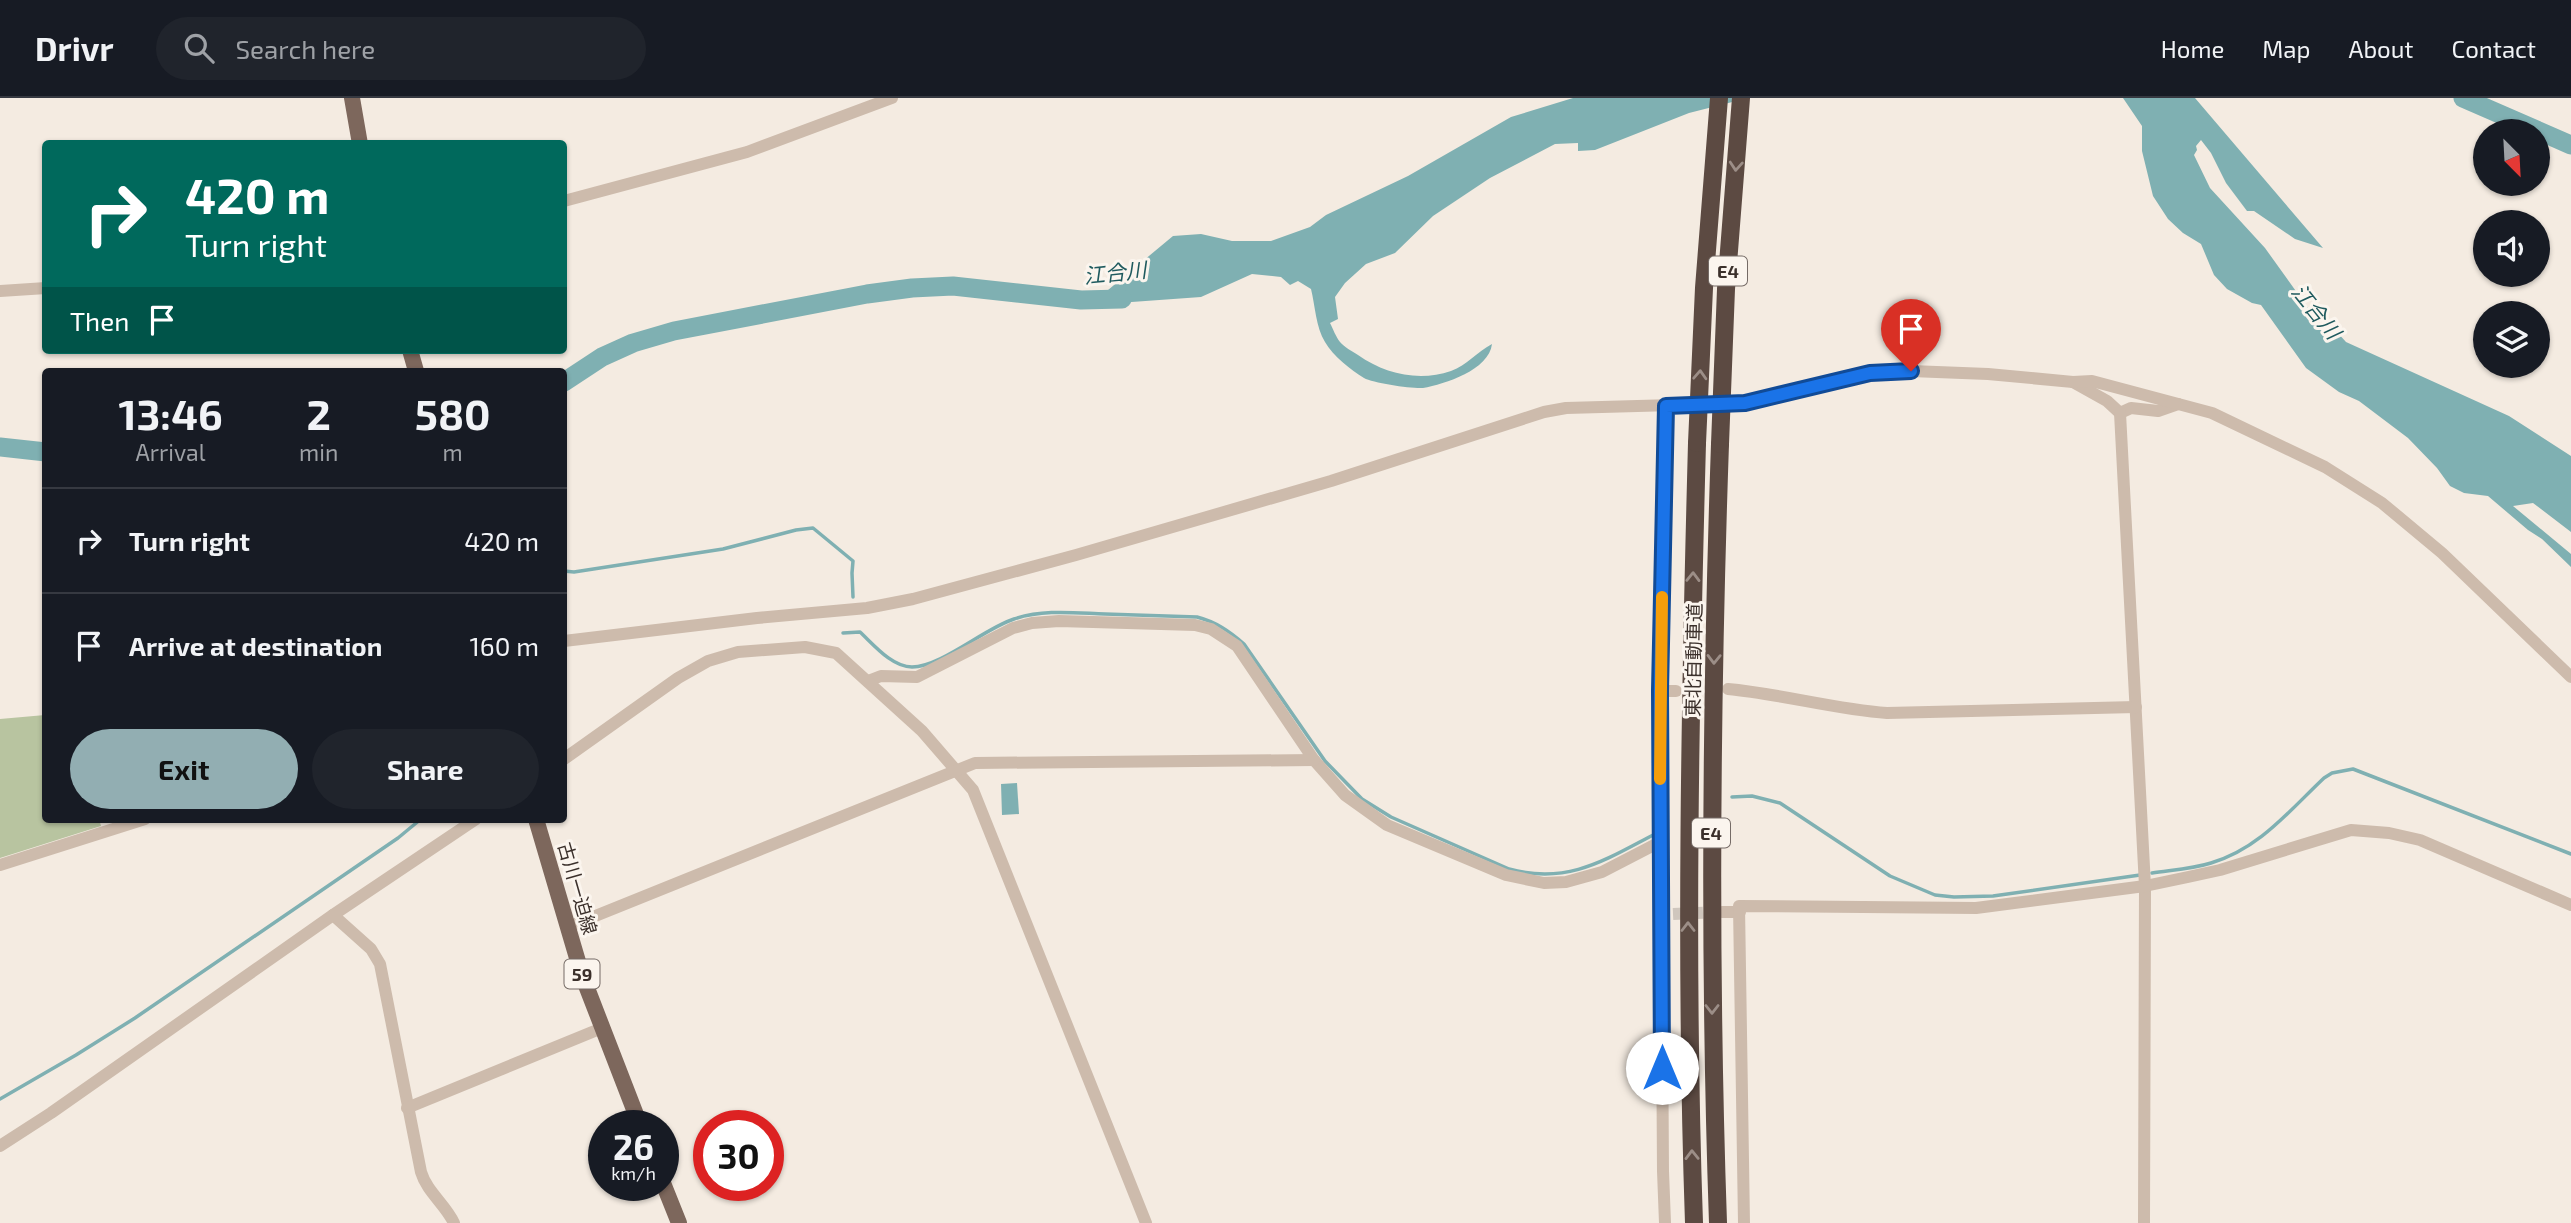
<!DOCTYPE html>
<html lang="en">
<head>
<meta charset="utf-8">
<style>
	:root { --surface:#171b24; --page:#20242c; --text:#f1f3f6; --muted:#9ea1a6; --line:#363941; --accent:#92aeb2 }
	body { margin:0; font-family:"Exo 2","Noto Sans JP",sans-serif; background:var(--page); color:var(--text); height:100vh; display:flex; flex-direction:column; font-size:26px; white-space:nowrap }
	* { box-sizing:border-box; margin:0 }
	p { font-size:23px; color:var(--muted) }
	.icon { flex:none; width:38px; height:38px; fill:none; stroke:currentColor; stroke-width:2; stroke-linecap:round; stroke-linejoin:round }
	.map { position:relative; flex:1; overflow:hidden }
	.drawer { position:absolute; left:42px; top:270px; width:525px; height:455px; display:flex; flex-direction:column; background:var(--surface); border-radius:7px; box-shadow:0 2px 5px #0004 }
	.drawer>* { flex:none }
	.banner { position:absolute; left:42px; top:42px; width:525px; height:214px; border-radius:7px; box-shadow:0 2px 5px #0004; background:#00695c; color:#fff; overflow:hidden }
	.needle { width:46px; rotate:156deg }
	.fabs { position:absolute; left:2473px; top:21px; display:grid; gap:14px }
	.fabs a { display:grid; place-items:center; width:77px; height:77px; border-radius:50%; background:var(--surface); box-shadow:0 2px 5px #0004; font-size:35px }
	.speed { position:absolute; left:588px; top:1012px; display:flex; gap:14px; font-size:35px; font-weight:700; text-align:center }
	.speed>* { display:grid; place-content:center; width:91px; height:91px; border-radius:50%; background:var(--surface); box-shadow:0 2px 5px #0004; line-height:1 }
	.speed small { font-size:18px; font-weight:400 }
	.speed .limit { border:10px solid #d22; background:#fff; color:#111 }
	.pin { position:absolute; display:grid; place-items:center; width:60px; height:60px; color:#fff; margin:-72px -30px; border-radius:50% 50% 50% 0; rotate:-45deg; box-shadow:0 0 7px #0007 }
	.pin .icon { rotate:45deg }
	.me { position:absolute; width:77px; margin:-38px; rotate:0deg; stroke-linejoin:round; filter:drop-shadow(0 0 5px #0008) }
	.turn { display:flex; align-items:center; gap:24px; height:147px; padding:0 28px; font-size:32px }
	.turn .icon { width:91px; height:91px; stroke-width:2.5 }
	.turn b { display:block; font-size:49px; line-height:60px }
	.then { display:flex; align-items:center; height:66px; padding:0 28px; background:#0003; gap:14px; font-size:26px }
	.eta { display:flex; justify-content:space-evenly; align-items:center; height:119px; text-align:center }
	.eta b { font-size:42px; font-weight:700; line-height:49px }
	.cta { display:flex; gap:14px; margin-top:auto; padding:14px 28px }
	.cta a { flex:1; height:80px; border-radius:42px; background:var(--accent); color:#111; font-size:28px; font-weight:700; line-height:80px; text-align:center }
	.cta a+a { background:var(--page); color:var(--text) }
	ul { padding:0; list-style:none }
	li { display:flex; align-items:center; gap:21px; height:105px; padding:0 28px; border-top:2px solid var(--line) }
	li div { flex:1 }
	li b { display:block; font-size:26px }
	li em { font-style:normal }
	header { display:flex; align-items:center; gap:42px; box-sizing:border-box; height:98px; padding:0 35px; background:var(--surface); border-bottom:2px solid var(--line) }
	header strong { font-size:33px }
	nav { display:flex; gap:38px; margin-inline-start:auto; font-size:24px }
	.search { width:490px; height:63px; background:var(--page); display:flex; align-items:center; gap:18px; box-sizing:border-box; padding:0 24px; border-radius:38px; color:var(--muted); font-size:26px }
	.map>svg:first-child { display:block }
	.green { fill:#b8c4a0 }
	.water { fill:#7fb0b2 }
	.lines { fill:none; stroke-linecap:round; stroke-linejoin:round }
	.stream { stroke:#7fb0b2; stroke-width:3.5 }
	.river { stroke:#7fb0b2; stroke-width:19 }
	.minor-tunnel { stroke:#cfc6bd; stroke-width:12; stroke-dasharray:12 6; stroke-linecap:butt }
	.minor { stroke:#cdbbac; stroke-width:12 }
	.major { stroke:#7d675c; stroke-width:16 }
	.highway { stroke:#5c4a42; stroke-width:18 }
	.highway-bridge { stroke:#5c4a42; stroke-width:18 }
	.oneway { stroke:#9c8e87 }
	.route-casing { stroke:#114b97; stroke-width:18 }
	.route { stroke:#1a73e8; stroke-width:12 }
	.slow { stroke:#f59e0b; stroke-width:12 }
	.labels { text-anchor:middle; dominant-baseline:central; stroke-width:6; stroke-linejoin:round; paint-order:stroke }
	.shield { fill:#fbf5ee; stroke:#756b66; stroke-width:2 }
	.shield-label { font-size:18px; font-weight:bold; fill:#3b302b }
	.street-label { font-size:19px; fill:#3b302b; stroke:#fbf5ee }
	.water-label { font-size:21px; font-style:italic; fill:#1f5a5e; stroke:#fbf5ee }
</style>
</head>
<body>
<header>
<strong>Drivr</strong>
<div class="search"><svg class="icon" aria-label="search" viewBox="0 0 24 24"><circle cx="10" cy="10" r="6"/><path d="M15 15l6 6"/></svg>Search here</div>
<nav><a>Home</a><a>Map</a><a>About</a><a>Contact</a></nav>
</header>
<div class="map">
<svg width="2571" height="1125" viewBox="0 0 2571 1125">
	<rect width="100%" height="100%" fill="#f4ebe1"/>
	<polygon class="green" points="45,617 46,721 99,721 101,728 0,760 0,621"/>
	<g class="water">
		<path d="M1573,0H1748L1689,15L1595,52L1578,53V45L1555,46L1490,80L1433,118L1395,155L1366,166L1345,185L1335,199L1338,221L1330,225C1333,231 1336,239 1340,244C1344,249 1352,253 1358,257C1385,276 1419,284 1451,273C1467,267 1477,254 1492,246C1489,272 1445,286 1423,290C1413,291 1373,285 1364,280C1351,272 1333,258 1325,244C1316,230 1315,207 1311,191L1298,183L1290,187L1281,179L1252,176L1201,199L1090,207L1173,138L1201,136L1232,143H1271L1310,129L1326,117L1408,78L1511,19Z"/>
		<polygon points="2123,0 2195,0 2323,150 2295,141 2254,113 2247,113 2226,85 2211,55 2201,42 2196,48 2197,52 2194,57 2210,90 2265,150 2318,224 2337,234 2346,244 2509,318 2571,358 2571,434 2533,405 2513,408 2571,456 2571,469 2542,441 2528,432 2488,398 2464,395 2450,388 2437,370 2408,340 2359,303 2339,294 2306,270 2261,207 2252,205 2227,191 2214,177 2201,146 2183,135 2168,121 2153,98 2142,53 2142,28"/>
		<polygon points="1017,685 1019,716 1002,717 1001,686"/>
	</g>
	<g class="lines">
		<g class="stream">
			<polyline points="564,473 574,474 723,451 796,432 813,430 853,463 852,475 853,499"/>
			<path d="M843,535L860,534C874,547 892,569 912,569C941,569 985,530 1014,521C1044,511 1075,515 1105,516C1136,517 1167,518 1197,519C1216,524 1229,533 1244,546L1325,663L1362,701L1391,719L1509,771C1568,787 1605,762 1655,736"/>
			<polyline points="1732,699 1752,698 1780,705 1890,778 1935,797 1954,799 1993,798 2140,777"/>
			<path d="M2152,775C2172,772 2192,771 2211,765C2259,751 2289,713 2324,680L2332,675L2353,671L2571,756"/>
			<polyline points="0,1001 76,957 135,920 398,740 421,721"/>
		</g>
		<g class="river">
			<polyline points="2463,0 2571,47"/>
			<polyline points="564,284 602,259 633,245 674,233 867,196 912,190 953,188 1081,202 1122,201"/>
			<polyline points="0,349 46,354"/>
		</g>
		<polyline class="minor-tunnel" points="1673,816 1718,814"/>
		<g class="minor">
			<polyline points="564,103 747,54 892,0"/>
			<polyline points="0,193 46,190"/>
			<polyline points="2073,284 2107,303 2120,315 2131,310 2158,313 2178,306"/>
			<polyline points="2120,315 2145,788 2144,1125"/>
			<polyline points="564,543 757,520 867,510 913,501 1076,457 1331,383 1544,314 1566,310 1745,305 1870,275 1911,273 1988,276 2073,284 2092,283 2212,315 2325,369 2382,405 2442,455 2571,579"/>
			<polyline points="868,583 881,578 917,579 1013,530 1032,525 1059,523 1195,527 1211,531 1237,548 1314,662 1345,697 1387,727 1506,777 1544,785 1566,784 1602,774 1660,744"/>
			<path d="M1728,591C1782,596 1834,611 1887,615L2136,609"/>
			<polyline points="1660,593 1676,593"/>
			<polyline points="564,661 678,580 708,563 738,554 805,549 836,555 922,633 973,692 1146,1125"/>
			<polyline points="0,767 145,721"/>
			<polyline points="1722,814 1740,814"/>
			<path d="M333,817L371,851L380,866L421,1074C427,1094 445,1106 454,1125"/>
			<polyline points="568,829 975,665 1314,662"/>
			<polyline points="407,1010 602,930"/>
			<polyline points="0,1048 51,1015 333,817 476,721"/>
			<polyline points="1665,1125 1663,1073 1660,593 1666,308"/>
			<polyline points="1744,1125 1739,808 1976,810 2145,788 2188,779 2220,772 2351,732 2389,735 2420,742 2571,807"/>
		</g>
		<g class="major">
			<polyline points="352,0 360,46"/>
			<polyline points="410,252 416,273"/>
			<polyline points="536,721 582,877 640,1027"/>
			<polyline points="663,1085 679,1125"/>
		</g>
		<g class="highway">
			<path d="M1694,1125C1685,865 1690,605 1697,345"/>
			<path d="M1718,1125C1709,865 1711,606 1720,346"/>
		</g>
		<g class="highway-bridge">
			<polyline points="1697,345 1704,190 1719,0"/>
			<polyline points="1720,346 1726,191 1741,0"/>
		</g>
	</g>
	<defs><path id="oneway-chevron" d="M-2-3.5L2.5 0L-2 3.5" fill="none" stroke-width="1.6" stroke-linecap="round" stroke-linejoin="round" transform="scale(1.75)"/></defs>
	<g class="oneway">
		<use href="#oneway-chevron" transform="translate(1736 68) rotate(94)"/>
		<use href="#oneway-chevron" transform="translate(1700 277) rotate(-87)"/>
		<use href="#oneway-chevron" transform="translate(1693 479) rotate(-89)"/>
		<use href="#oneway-chevron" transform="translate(1714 561) rotate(91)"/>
		<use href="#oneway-chevron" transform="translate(1688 829) rotate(-90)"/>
		<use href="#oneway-chevron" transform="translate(1712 911) rotate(90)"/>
		<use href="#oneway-chevron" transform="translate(1692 1057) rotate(-91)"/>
	</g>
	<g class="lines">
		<defs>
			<polyline id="route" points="1662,970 1660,593 1666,308 1745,305 1870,275 1911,273"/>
		</defs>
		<use href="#route" class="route-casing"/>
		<use href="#route" class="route"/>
		<polyline class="slow" points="1660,681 1662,499"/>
	</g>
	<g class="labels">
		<g class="shield">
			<rect x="1709" y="158.5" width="38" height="29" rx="5"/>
			<rect x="1692" y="720.5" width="38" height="29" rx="5"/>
			<rect x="564.5" y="861.5" width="35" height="29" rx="5"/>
		</g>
		<g class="shield-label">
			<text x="1728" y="173">E4</text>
			<text x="1711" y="735">E4</text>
			<text x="582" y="876">59</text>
		</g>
		<g class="street-label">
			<text transform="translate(1693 562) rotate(-89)">東北自動車道</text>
			<text transform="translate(578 790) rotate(74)">古川一迫線</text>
		</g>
		<g class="water-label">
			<text transform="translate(1115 174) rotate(-6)">江合川</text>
			<text transform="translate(2317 213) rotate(51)">江合川</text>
		</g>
	</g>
</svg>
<div class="fabs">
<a><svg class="needle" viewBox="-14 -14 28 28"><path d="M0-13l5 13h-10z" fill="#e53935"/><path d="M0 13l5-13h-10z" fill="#9ea1a6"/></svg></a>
<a><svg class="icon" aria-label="sound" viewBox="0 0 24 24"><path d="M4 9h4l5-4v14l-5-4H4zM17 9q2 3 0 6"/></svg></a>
<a><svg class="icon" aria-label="layers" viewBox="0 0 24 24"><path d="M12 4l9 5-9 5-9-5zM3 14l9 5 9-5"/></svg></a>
</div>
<div class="speed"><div>26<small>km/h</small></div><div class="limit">30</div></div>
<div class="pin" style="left:1911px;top:273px;background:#d93025"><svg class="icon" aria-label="arrive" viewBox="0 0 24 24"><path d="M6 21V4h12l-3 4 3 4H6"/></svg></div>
<svg class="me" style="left:1662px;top:970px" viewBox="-20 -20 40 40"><circle r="19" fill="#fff"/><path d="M0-13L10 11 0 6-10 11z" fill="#1a73e8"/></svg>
<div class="banner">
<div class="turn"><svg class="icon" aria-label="right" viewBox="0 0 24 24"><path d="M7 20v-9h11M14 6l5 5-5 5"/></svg><div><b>420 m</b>Turn right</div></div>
<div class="then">Then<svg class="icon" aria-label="arrive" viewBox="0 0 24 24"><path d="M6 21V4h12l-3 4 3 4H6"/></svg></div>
</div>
<section class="drawer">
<div class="eta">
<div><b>13:46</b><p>Arrival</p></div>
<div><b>2</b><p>min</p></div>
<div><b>580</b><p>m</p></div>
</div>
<ul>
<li><svg class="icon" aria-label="right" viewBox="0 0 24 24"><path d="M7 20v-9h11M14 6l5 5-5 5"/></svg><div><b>Turn right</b></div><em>420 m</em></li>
<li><svg class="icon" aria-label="arrive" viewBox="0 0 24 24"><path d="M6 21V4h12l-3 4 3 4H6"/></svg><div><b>Arrive at destination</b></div><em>160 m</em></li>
</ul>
<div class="cta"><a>Exit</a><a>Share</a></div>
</section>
</div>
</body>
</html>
